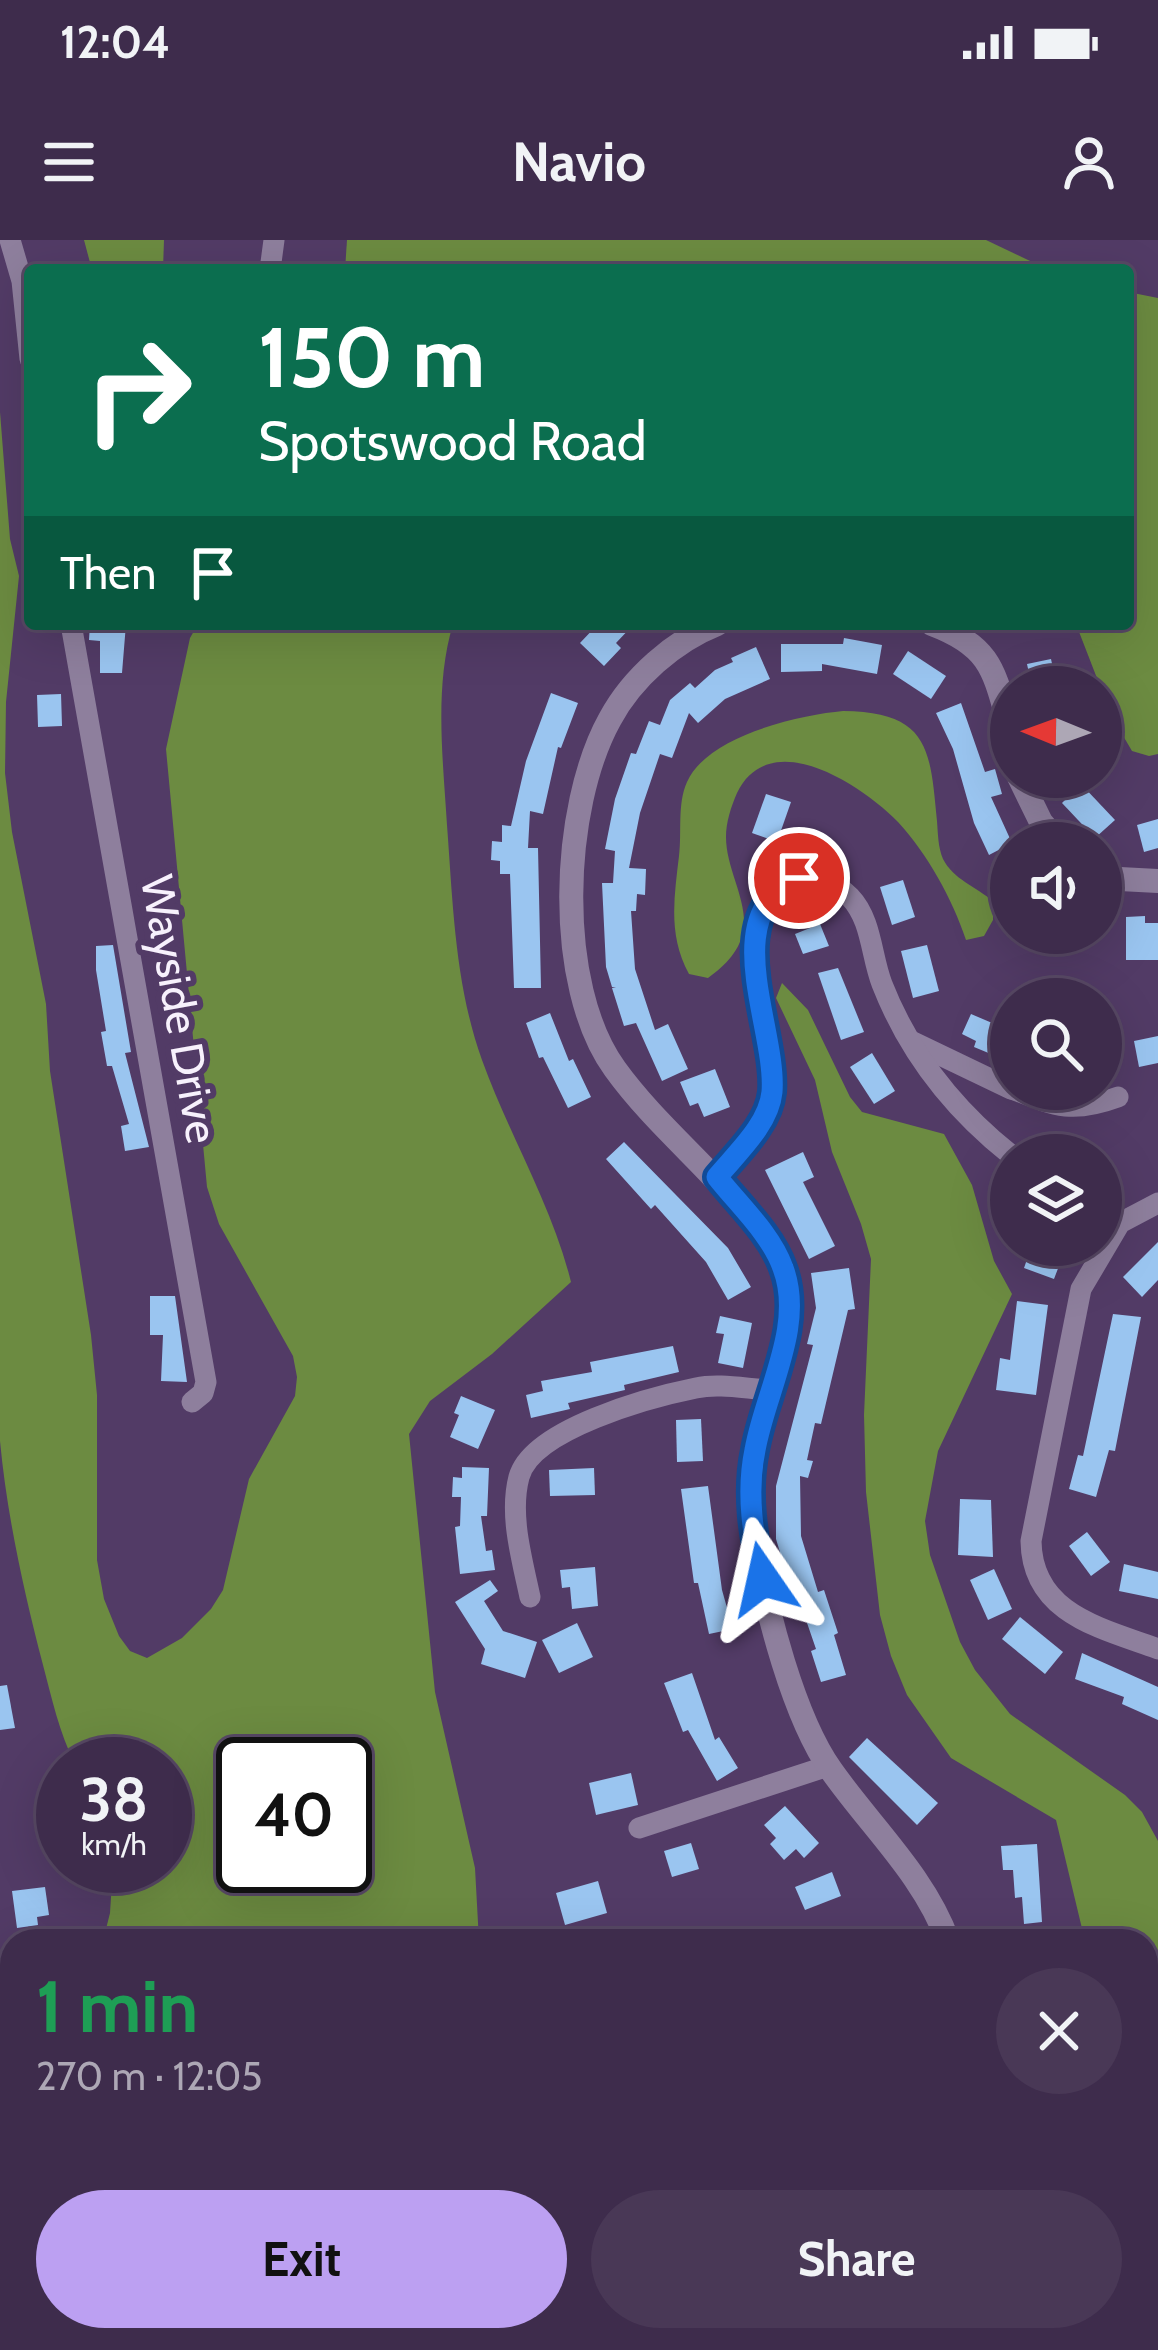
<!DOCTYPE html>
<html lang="en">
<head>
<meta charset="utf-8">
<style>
	:root { --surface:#3e2c4c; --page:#493856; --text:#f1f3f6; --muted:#ada7b5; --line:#574864; --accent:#bca0f2 }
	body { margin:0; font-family:Cabin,sans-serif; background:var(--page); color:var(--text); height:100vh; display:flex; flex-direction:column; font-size:45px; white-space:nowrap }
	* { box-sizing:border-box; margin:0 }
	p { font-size:39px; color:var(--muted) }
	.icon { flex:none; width:66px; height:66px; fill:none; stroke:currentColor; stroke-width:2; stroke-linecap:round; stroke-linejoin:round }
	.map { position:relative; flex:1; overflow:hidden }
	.panel { position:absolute; left:0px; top:1689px; width:1158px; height:423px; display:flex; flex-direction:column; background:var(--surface); border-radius:36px 36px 0 0; box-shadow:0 12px 48px #0002,0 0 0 3px var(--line) }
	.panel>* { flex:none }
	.banner { position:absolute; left:24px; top:24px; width:1110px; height:366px; border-radius:12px; box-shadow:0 12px 48px #0002,0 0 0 3px var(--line); background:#0b6e4f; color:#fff; overflow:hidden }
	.needle { width:78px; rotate:271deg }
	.controls { position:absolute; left:990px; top:426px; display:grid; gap:24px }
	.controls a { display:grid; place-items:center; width:132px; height:132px; border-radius:50%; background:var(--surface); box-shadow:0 12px 48px #0002,0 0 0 3px var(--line); font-size:60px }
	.speed { position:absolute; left:36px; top:1497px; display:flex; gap:24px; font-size:60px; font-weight:700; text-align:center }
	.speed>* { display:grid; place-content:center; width:156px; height:156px; border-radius:50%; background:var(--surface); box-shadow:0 12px 48px #0002,0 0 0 3px var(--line); line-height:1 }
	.speed small { font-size:30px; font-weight:400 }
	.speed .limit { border:6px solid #111; border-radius:18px; background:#fff; color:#111 }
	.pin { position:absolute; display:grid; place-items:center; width:102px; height:102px; color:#fff; margin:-51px; border:6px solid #fff; border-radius:50%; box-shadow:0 3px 12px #0007 }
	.me { position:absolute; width:132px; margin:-66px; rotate:349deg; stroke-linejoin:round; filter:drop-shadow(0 0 9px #0008) }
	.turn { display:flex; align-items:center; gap:42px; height:252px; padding:0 36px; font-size:54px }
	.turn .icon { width:156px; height:156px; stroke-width:2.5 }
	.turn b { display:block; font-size:84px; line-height:102px }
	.then { display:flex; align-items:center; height:114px; padding:0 36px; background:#0003; gap:24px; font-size:45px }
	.round { display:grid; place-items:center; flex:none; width:126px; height:126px; border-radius:63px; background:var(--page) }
	.overview { display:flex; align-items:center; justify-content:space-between; height:204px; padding:0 36px }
	h1 { font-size:72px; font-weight:700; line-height:90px; color:#1e9e55 }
	.action { display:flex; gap:24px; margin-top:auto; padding:24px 36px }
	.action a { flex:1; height:138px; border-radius:72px; background:var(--accent); color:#111; font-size:48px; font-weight:700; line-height:138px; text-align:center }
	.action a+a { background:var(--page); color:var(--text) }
	.status { display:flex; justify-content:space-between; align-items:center; height:84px; padding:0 60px; background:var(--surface); direction:ltr }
	.status svg { height:33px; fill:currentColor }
	header { display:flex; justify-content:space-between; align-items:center; height:156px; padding:0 36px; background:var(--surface); font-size:54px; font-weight:700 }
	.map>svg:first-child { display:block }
	.forest { fill:#6c8b41; fill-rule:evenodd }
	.building { fill:#9ac5f0 }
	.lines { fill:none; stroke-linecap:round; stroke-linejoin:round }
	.minor { stroke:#8e7f9d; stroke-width:21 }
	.tertiary { stroke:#8e7f9d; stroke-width:24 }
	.route-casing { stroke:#114b97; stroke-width:30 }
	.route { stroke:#1a73e8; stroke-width:21 }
	.labels { text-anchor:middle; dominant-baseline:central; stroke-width:12; stroke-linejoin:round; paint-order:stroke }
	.street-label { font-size:45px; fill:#f7f1fc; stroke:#523b66 }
</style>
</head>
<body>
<div class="status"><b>12:04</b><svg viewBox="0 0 49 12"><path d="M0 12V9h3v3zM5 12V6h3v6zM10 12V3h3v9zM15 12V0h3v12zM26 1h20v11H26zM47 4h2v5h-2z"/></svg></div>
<header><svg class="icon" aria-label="menu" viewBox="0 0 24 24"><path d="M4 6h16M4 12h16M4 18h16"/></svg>Navio<svg class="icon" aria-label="person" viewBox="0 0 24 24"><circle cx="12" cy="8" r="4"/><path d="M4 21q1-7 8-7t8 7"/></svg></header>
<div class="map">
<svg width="1158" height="2110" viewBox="0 0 1158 2110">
	<rect width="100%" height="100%" fill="#523b66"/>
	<g class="forest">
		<polygon points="84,0 164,0 163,30 92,30"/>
		<polygon points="347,0 986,0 1049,30 345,30"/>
		<polygon points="1128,52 1158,58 1158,514 1149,516 1132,511 1112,477 1076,384 1128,384"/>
		<path d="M0,172L10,299L19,336L6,462L5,533L12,592L46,764L50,831L91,1095L97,1155V1320L104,1359L119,1396L130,1411L147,1418L182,1398L211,1369L223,1350L249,1239L295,1156L297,1137L293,1116L219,984L207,947L166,509L190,398L198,384H453C434,447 443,519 447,585C453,664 455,745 482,820C509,895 552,965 571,1042L492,1114L430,1161L409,1194L435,1452L475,1628L479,1701H103L110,1673L113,1626H165V1524H75C59,1492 52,1459 43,1425C24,1352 7,1276 0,1201ZM243,1524H345V1626H243Z"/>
		<path d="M843,471C930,472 930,510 937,581C938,594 938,607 943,619C953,639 976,647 993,661V680L984,696L966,700C952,658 928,615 898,582C861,544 770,485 737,553C731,567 726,582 726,597C726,628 746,657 744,687C741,710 726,725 708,738L689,734C668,696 674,658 679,616C682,593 677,564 687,542C707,496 799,475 843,471Z"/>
		<polygon points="782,743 808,770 850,857 862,872 944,894 972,945 994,1021 1012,1054 938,1211 925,1281 930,1315 960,1402 975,1430 1010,1474 1125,1555 1142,1572 1158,1601 1158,1976 1146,1932 1146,1701 1085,1701 1056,1580 951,1518 907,1455 891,1416 880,1375 866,1252 864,1175 871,1019 861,984 832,912 815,840 776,758"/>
		<polygon points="12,2031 12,2100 35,2100 0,2108 0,2038"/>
		<polygon points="302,2100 603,2100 607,2110 312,2110"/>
	</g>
	<g class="building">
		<polygon points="90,384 126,384 122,433 100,433 100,401 89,400"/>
		<polygon points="598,384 634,384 616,403 621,408 604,426 580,403"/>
		<polygon points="844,398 882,405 877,434 822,424 822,431 781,432 781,404 843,404"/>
		<polygon points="756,407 770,439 725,459 698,483 689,473 672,518 660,514 640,573 629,628 646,629 645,655 637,654 636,671 631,671 635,729 655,790 668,784 688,829 662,841 636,783 624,786 612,748 616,747 612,747 606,727 602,643 613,643 615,611 605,609 615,559 631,513 636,514 649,481 660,485 670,460 690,443 695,448 715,430 733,422 731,418"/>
		<polygon points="908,411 946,436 931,459 893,434"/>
		<polygon points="1051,419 1057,447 1032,447 1027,424"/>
		<polygon points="551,453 578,463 561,508 558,507 543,574 530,571 528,608 538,608 541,748 514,748 510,634 500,634 500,621 491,620 492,601 502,602 502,585 511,586 526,521"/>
		<polygon points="61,454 62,486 38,487 37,455"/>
		<polygon points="961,463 985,532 995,529 1002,554 991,557 1012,603 989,615 974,583 953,509 936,473"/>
		<polygon points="1081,544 1115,580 1095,598 1062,563"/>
		<polygon points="766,554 791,562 777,602 752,593"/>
		<polygon points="1158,579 1158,608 1144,612 1137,585"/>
		<polygon points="903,640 915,677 892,685 880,647"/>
		<polygon points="1145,676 1145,683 1158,683 1158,720 1126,720 1126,677"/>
		<polygon points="820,684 829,706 803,714 795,694"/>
		<polygon points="113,705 131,812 125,813 149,907 125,911 121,886 129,884 112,826 107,826 101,792 106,791 96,730 96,706"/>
		<polygon points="927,705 939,751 913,758 901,711"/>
		<polygon points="838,728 864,792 841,800 818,733"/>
		<polygon points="550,773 569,821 573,819 591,857 568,868 543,817 539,818 526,783"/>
		<polygon points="971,774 1011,791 1003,819 974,807 976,801 962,794"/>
		<polygon points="1158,796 1158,823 1139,827 1134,801"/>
		<polygon points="872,813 895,851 874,864 850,827"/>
		<polygon points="715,829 730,867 704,877 698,863 690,866 680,842"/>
		<polygon points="624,902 728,1008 751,1047 728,1060 706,1022 655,965 651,969 606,919"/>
		<polygon points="803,912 814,937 803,942 835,1006 809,1019 765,930"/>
		<polygon points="1158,1002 1158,1040 1142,1057 1123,1037"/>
		<polygon points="1032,1005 1057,1005 1054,1015 1062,1018 1054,1039 1024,1028"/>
		<polygon points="849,1028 855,1069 848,1070 821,1184 815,1183 807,1220 813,1221 808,1238 800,1236 801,1296 818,1352 824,1350 838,1393 834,1395 846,1435 821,1442 811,1411 816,1409 795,1348 791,1349 776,1299 776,1246 813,1105 807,1104 816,1068 811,1033"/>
		<polygon points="150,1056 175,1056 187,1142 161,1141 163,1095 150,1095"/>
		<polygon points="1017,1061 1048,1065 1036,1155 996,1150 1000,1118 1010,1120"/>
		<polygon points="1113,1074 1141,1077 1115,1211 1109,1210 1096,1257 1069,1249 1078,1215 1083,1216"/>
		<polygon points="720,1076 752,1083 743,1128 718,1123 724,1094 716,1093"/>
		<polygon points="673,1106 679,1132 624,1145 625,1150 568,1163 570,1169 531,1178 526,1155 543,1151 541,1141 592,1132 590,1122"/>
		<polygon points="461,1156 495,1170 478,1209 450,1197 459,1175 454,1173"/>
		<polygon points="701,1179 703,1221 677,1222 676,1180"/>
		<polygon points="462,1227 489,1228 487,1276 481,1276 486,1311 492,1310 495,1330 460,1334 455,1287 460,1286 461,1257 452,1257 453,1237 462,1238"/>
		<polygon points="594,1228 595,1255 550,1256 549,1230"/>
		<polygon points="708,1246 722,1350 733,1389 709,1394 698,1343 694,1343 681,1249"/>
		<polygon points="960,1259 991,1260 993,1317 958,1315"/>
		<polygon points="1087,1292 1110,1322 1091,1336 1069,1306"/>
		<polygon points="1124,1324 1158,1332 1158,1359 1119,1351"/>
		<polygon points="595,1327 598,1366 572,1369 570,1347 562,1348 560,1330"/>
		<polygon points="994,1329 1012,1369 988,1380 970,1340"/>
		<polygon points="490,1340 498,1351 484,1361 503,1391 537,1402 525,1438 481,1424 485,1409 455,1362"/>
		<polygon points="1020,1377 1063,1412 1045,1434 1002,1399"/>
		<polygon points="577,1383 593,1417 559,1433 542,1400"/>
		<polygon points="1082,1413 1158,1447 1158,1480 1122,1464 1124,1457 1075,1439"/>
		<polygon points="692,1433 715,1500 719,1497 738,1528 717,1541 688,1490 683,1492 664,1443"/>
		<polygon points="7,1445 15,1488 0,1490 0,1446"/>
		<polygon points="867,1498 938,1563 917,1585 849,1517"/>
		<polygon points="631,1533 638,1565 596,1575 589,1543"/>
		<polygon points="785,1566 819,1603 804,1618 796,1609 784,1620 770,1604 776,1598 764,1585"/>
		<polygon points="691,1603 699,1629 672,1637 664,1611"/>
		<polygon points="1037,1604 1042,1682 1024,1684 1022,1657 1015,1658 1013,1630 1003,1630 1001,1606"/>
		<polygon points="832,1632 841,1656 805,1670 795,1647"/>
		<polygon points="598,1641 607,1673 565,1685 556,1653"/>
		<polygon points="45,1647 49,1675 37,1677 38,1685 17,1688 12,1651"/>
	</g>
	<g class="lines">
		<g class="minor">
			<polyline points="10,0 22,41 30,119"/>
			<polyline points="270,30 274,0"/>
			<polyline points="71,384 206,1142 203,1153 192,1162"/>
			<polyline points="911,801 1011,849"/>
			<path d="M1012,849C1055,866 1072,874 1118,857"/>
			<path d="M717,937C737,913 769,885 772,852C778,788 715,672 799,638C819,638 836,642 850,657C872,680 871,716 882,744C909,813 953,869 1011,915"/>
			<path d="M1158,963L1120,983L1081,1049L1031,1301C1032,1374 1101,1388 1158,1409"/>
			<path d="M530,1357C522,1319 509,1275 519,1237C532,1189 651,1157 696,1148C719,1143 747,1149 771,1150"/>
			<polyline points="639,1588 828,1526"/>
			<polyline points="0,1733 12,1749"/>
			<polyline points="0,1994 12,1978"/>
		</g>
		<g class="tertiary">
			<path d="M717,384C674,401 632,438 610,479C561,567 554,745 615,829C654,883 707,925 749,977C762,993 777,1009 784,1030C803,1087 767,1151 755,1207C749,1238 749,1275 755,1307C767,1371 793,1476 831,1530C871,1587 924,1635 948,1701"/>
			<path d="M932,384C993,407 994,432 1011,491"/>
			<polyline points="1019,537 1041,582 1059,603"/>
			<polyline points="1101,638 1158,641"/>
			<polyline points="897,2110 898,2100"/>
		</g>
	</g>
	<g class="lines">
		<defs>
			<path id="route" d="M763,1339C753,1297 746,1253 755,1210C765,1152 805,1086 783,1028C771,994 739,965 717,937C737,913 769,884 772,852C777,788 715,673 799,638"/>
		</defs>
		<use href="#route" class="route-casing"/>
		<use href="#route" class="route"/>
	</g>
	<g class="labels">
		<g class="street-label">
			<text transform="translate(180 769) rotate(80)">Wayside Drive</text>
		</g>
	</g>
</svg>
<div class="controls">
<a><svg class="needle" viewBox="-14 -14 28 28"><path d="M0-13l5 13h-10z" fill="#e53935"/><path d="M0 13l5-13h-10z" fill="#ada7b5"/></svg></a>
<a><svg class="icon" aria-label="sound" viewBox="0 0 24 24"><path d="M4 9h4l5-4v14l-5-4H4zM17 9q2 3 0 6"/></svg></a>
<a><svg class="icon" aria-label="search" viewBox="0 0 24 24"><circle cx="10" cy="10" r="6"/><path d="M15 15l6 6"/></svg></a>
<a><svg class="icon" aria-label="layers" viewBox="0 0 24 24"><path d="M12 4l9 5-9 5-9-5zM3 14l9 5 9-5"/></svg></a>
</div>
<div class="speed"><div>38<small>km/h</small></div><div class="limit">40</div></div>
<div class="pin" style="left:799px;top:638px;background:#d93025"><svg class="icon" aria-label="arrive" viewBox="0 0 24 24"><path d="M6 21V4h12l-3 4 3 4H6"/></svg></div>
<svg class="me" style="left:763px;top:1339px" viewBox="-20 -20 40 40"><path d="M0-17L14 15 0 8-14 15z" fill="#1a73e8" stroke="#fff" stroke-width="4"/></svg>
<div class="banner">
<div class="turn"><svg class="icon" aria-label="right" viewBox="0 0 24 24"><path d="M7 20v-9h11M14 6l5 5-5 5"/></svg><div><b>150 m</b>Spotswood Road</div></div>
<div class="then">Then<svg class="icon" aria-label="arrive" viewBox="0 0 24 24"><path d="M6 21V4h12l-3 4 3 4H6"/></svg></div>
</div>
<section class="panel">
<div class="overview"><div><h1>1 min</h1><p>270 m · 12:05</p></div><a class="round"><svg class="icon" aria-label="close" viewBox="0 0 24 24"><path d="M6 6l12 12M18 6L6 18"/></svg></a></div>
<div class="action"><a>Exit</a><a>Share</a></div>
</section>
</div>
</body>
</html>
